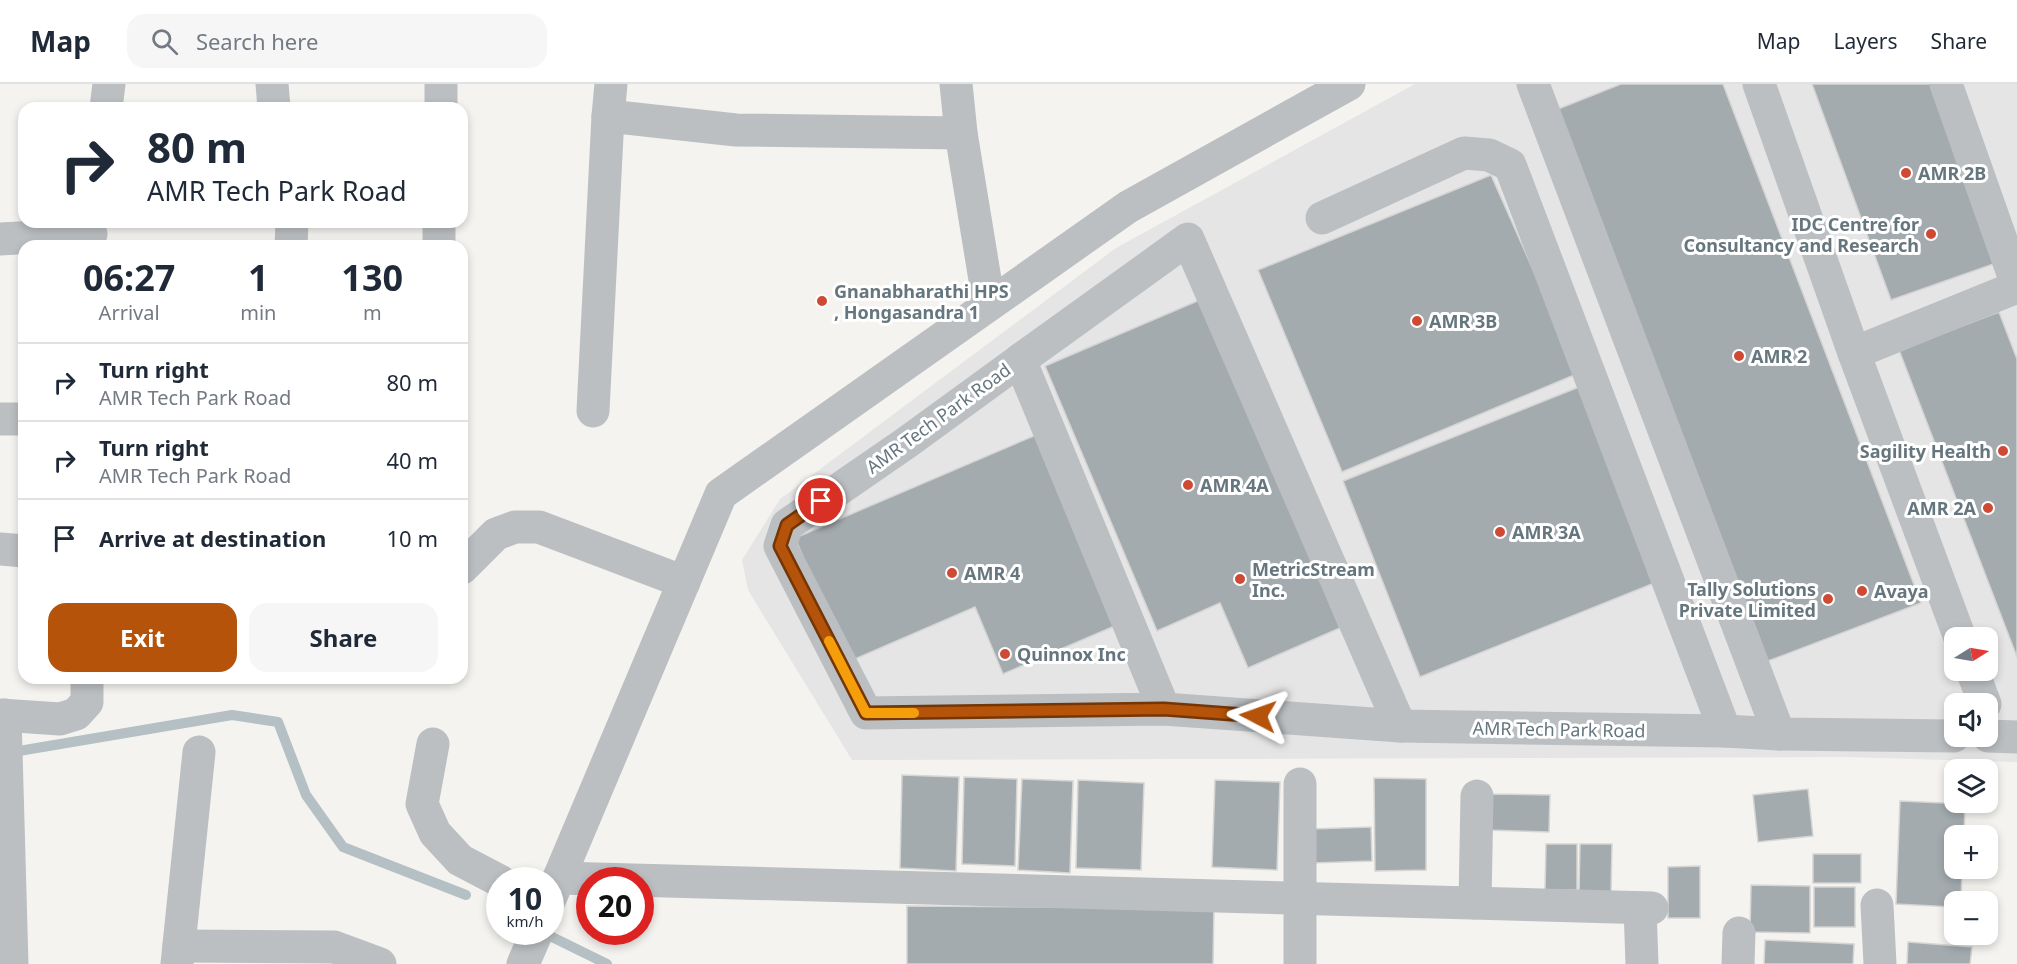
<!DOCTYPE html>
<html lang="en">
<head>
<meta charset="utf-8">
<style>
	:root { --surface:#fff; --page:#f6f6f7; --text:#1f2937; --muted:#747a83; --line:#e0e1e3; --accent:#b45309 }
	body { margin:0; font-family:"Noto Sans",sans-serif; background:var(--page); color:var(--text); height:100vh; display:flex; flex-direction:column; font-size:22px; white-space:nowrap }
	* { box-sizing:border-box; margin:0 }
	p { font-size:20px; color:var(--muted) }
	.icon { flex:none; width:33px; height:33px; fill:none; stroke:currentColor; stroke-width:2; stroke-linecap:round; stroke-linejoin:round }
	.map { position:relative; flex:1; overflow:hidden }
	.details { position:absolute; left:18px; top:156px; width:450px; height:444px; display:flex; flex-direction:column; background:var(--surface); border-radius:18px; box-shadow:0 3px 9px #0003 }
	.details>* { flex:none }
	.top-card { position:absolute; left:18px; top:18px; width:450px; height:126px; border-radius:18px; box-shadow:0 3px 9px #0003; background:#fff; color:var(--text); overflow:hidden }
	.needle { width:39px; rotate:79deg }
	.controls { position:absolute; left:1944px; top:543px; display:grid; gap:12px }
	.controls a { display:grid; place-items:center; width:54px; height:54px; border-radius:12px; background:var(--surface); box-shadow:0 3px 9px #0003; font-size:30px }
	.speed { position:absolute; left:486px; top:783px; display:flex; gap:12px; font-size:30px; font-weight:700; text-align:center }
	.speed>* { display:grid; place-content:center; width:78px; height:78px; border-radius:50%; background:var(--surface); box-shadow:0 3px 9px #0003; line-height:1 }
	.speed small { font-size:15px; font-weight:400 }
	.speed .limit { border:9px solid #d22; background:#fff; color:#111 }
	.pin { position:absolute; display:grid; place-items:center; width:51px; height:51px; color:#fff; margin:-26px; border:3px solid #fff; border-radius:50%; box-shadow:0 2px 6px #0007 }
	.me { position:absolute; width:66px; margin:-33px; rotate:274deg; stroke-linejoin:round; filter:drop-shadow(0 0 4px #0008) }
	.turn { display:flex; align-items:center; gap:21px; height:126px; padding:0 30px; font-size:27px }
	.turn .icon { width:78px; height:78px; stroke-width:2.5 }
	.turn b { display:block; font-size:42px; line-height:51px }
	.eta { display:flex; justify-content:space-evenly; align-items:center; height:102px; text-align:center }
	.eta b { font-size:36px; font-weight:700; line-height:42px }
	.primary-button { display:flex; gap:12px; margin-top:auto; padding:12px 30px }
	.primary-button a { flex:1; height:69px; border-radius:18px; background:var(--accent); color:#fff; font-size:24px; font-weight:700; line-height:69px; text-align:center }
	.primary-button a+a { background:var(--page); color:var(--text) }
	ul { padding:0; list-style:none }
	li { display:flex; align-items:center; gap:18px; height:78px; padding:0 30px; border-top:2px solid var(--line) }
	li div { flex:1 }
	li b { display:block; font-size:22px }
	li em { font-style:normal }
	header { display:flex; align-items:center; gap:36px; box-sizing:border-box; height:84px; padding:0 30px; background:var(--surface); border-bottom:2px solid var(--line) }
	header strong { font-size:28px }
	nav { display:flex; gap:33px; margin-inline-start:auto; font-size:21px }
	.search { width:420px; height:54px; background:var(--page); display:flex; align-items:center; gap:15px; box-sizing:border-box; padding:0 21px; border-radius:18px; color:var(--muted); font-size:22px }
	.map>svg:first-child { display:block }
	.built { fill:#e4e5e4; fill-rule:evenodd }
	.lines { fill:none; stroke-linecap:round; stroke-linejoin:round }
	.stream { stroke:#b4c0c3; stroke-width:10 }
	.building { fill:#a3abaf; stroke:#d5d5d3; stroke-width:1.5 }
	.minor { stroke:#bbbfc2; stroke-width:33 }
	.route-casing { stroke:#753606; stroke-width:15 }
	.route { stroke:#b45309; stroke-width:10 }
	.slow { stroke:#f59e0b; stroke-width:10 }
	.poi-dot { fill:#cf4a35; stroke:#fff; stroke-width:2 }
	.labels { text-anchor:middle; dominant-baseline:central; stroke-width:6; stroke-linejoin:round; paint-order:stroke }
	.poi-label { font-size:18px; font-weight:bold; fill:#66767e; stroke:#fff; text-anchor:start }
	.street-label { font-size:18px; fill:#66767e; stroke:#fff }
</style>
</head>
<body>
<header>
<strong>Map</strong>
<div class="search"><svg class="icon" aria-label="search" viewBox="0 0 24 24"><circle cx="10" cy="10" r="6"/><path d="M15 15l6 6"/></svg>Search here</div>
<nav><a>Map</a><a>Layers</a><a>Share</a></nav>
</header>
<div class="map">
<svg width="2017" height="880" viewBox="0 0 2017 880">
	<rect width="100%" height="100%" fill="#f4f3f0"/>
	<path class="built" d="M1415,0H2017V678L1848,673L852,676L748,506L742,476L780,415L1116,164ZM1954,554H1988V586H1954ZM1954,620H1988V652H1954Z"/>
	<g class="lines">
		<g class="stream">
			<polyline points="19,667 232,631 278,638 306,711 343,763 466,811"/>
			<polyline points="550,852 607,880"/>
		</g>
	</g>
	<g class="building">
		<polygon points="1621,0 1723,0 1921,519 1768,577 1558,25"/>
		<polygon points="1812,0 1935,0 2002,177 1891,216"/>
		<polygon points="1491,91 1579,289 1342,388 1258,186"/>
		<polygon points="1202,215 1340,544 1248,584 1220,519 1157,547 1045,282"/>
		<polygon points="1999,228 2017,275 2017,573 1899,266"/>
		<polygon points="1579,303 1657,498 1420,593 1343,397"/>
		<polygon points="1036,351 1117,541 1003,590 975,523 848,578 795,454"/>
		<polygon points="902,691 959,693 956,787 900,784"/>
		<polygon points="964,693 1017,695 1015,782 962,780"/>
		<polygon points="1374,694 1426,695 1426,786 1375,787"/>
		<polygon points="1022,695 1073,697 1070,789 1018,786"/>
		<polygon points="1078,696 1144,699 1141,786 1076,784"/>
		<polygon points="1215,696 1280,698 1277,786 1212,783"/>
		<polygon points="1808,705 1813,752 1758,758 1753,711"/>
		<polygon points="1488,710 1550,711 1549,748 1487,746"/>
		<polygon points="1900,717 1965,720 1964,752 1954,752 1954,784 1962,784 1961,818 1954,818 1954,823 1896,820"/>
		<polygon points="1371,743 1372,777 1312,779 1311,745"/>
		<polygon points="1546,760 1577,760 1577,806 1545,806"/>
		<polygon points="1580,760 1612,760 1611,808 1579,808"/>
		<rect x="1813" y="770" width="48" height="29"/>
		<polygon points="1700,782 1700,834 1668,834 1668,783"/>
		<polygon points="1751,801 1810,802 1810,849 1750,848"/>
		<rect x="1814" y="803" width="41" height="40"/>
		<polygon points="907,822 1214,824 1213,880 907,880"/>
		<polygon points="1765,856 1854,860 1853,880 1764,880"/>
		<polygon points="1908,858 1972,863 1970,880 1907,880"/>
	</g>
	<g class="lines">
		<g class="minor">
			<polyline points="272,0 274,24"/>
			<polyline points="956,0 961,49 989,220"/>
			<polyline points="1533,0 1779,650"/>
			<polyline points="1759,0 1854,269 1960,554"/>
			<polyline points="1946,0 2017,201"/>
			<polyline points="106,24 109,0"/>
			<polyline points="441,24 441,0"/>
			<polyline points="608,32 736,46 961,49"/>
			<polyline points="1322,134 1464,69 1489,71 1510,81 1725,647"/>
			<polyline points="0,155 91,150"/>
			<polyline points="291,162 292,138"/>
			<polyline points="439,162 439,138"/>
			<polyline points="1854,269 2017,203"/>
			<polyline points="1020,276 1188,155 1400,642"/>
			<polyline points="593,327 608,32 611,0"/>
			<polyline points="0,335 24,335"/>
			<polyline points="0,465 24,467"/>
			<polyline points="462,484 496,450 515,443 539,443 684,498"/>
			<polyline points="1972,586 1985,620"/>
			<polyline points="1164,625 1020,276 906,359 787,441 780,462 866,629 1164,625 1400,642 1725,647 1779,650 1954,652"/>
			<polyline points="0,631 60,635 76,630 87,618 87,594"/>
			<polyline points="5,631 12,880"/>
			<polyline points="1988,652 2017,653"/>
			<polyline points="433,660 422,720 435,749 460,776 500,797"/>
			<polyline points="559,794 1652,824"/>
			<polyline points="550,815 721,410 1128,123 1349,0"/>
			<polyline points="1475,819 1477,712"/>
			<polyline points="1877,821 1880,880"/>
			<polyline points="1640,824 1642,880"/>
			<polyline points="179,862 334,863 380,880"/>
			<polyline points="177,880 199,668"/>
			<polyline points="523,880 537,848"/>
			<polyline points="1300,880 1300,700"/>
			<polyline points="1738,880 1739,849"/>
		</g>
	</g>
	<g class="lines">
		<defs>
			<polyline id="route" points="821,417 787,441 780,462 866,629 1164,625 1258,632"/>
		</defs>
		<use href="#route" class="route-casing"/>
		<use href="#route" class="route"/>
		<polyline class="slow" points="829,557 866,629 914,629"/>
	</g>
	<g class="poi-dot">
		<circle cx="1906" cy="89" r="6"/>
		<circle cx="1931" cy="150" r="6"/>
		<circle cx="822" cy="217" r="6"/>
		<circle cx="1417" cy="237" r="6"/>
		<circle cx="1739" cy="272" r="6"/>
		<circle cx="2003" cy="367" r="6"/>
		<circle cx="1188" cy="401" r="6"/>
		<circle cx="1988" cy="424" r="6"/>
		<circle cx="1500" cy="448" r="6"/>
		<circle cx="952" cy="489" r="6"/>
		<circle cx="1240" cy="495" r="6"/>
		<circle cx="1862" cy="507" r="6"/>
		<circle cx="1828" cy="515" r="6"/>
		<circle cx="1005" cy="570" r="6"/>
	</g>
	<g class="labels">
		<g class="poi-label">
			<text x="1918" y="89">AMR 2B</text>
			<text x="1919" y="140" text-anchor="end">IDC Centre for<tspan x="1919" dy="21">Consultancy and Research</tspan></text>
			<text x="834" y="207">Gnanabharathi HPS<tspan x="834" dy="21">, Hongasandra 1</tspan></text>
			<text x="1429" y="237">AMR 3B</text>
			<text x="1751" y="272">AMR 2</text>
			<text x="1991" y="367" text-anchor="end">Sagility Health</text>
			<text x="1200" y="401">AMR 4A</text>
			<text x="1976" y="424" text-anchor="end">AMR 2A</text>
			<text x="1512" y="448">AMR 3A</text>
			<text x="1252" y="485">MetricStream<tspan x="1252" dy="21">Inc.</tspan></text>
			<text x="964" y="489">AMR 4</text>
			<text x="1816" y="505" text-anchor="end">Tally Solutions<tspan x="1816" dy="21">Private Limited</tspan></text>
			<text x="1874" y="507">Avaya</text>
			<text x="1017" y="570">Quinnox Inc</text>
		</g>
		<g class="street-label">
			<text transform="translate(938 334) rotate(-36)">AMR Tech Park Road</text>
			<text transform="translate(1559 645) rotate(1)">AMR Tech Park Road</text>
		</g>
	</g>
</svg>
<div class="controls">
<a><svg class="needle" viewBox="-14 -14 28 28"><path d="M0-13l5 13h-10z" fill="#e53935"/><path d="M0 13l5-13h-10z" fill="#747a83"/></svg></a>
<a><svg class="icon" aria-label="sound" viewBox="0 0 24 24"><path d="M4 9h4l5-4v14l-5-4H4zM17 9q2 3 0 6"/></svg></a>
<a><svg class="icon" aria-label="layers" viewBox="0 0 24 24"><path d="M12 4l9 5-9 5-9-5zM3 14l9 5 9-5"/></svg></a>
<a>+</a>
<a>−</a>
</div>
<div class="speed"><div>10<small>km/h</small></div><div class="limit">20</div></div>
<div class="pin" style="left:821px;top:417px;background:#d93025"><svg class="icon" aria-label="arrive" viewBox="0 0 24 24"><path d="M6 21V4h12l-3 4 3 4H6"/></svg></div>
<svg class="me" style="left:1258px;top:632px" viewBox="-20 -20 40 40"><path d="M0-17L14 15 0 8-14 15z" fill="#b45309" stroke="#fff" stroke-width="4"/></svg>
<div class="top-card">
<div class="turn"><svg class="icon" aria-label="right" viewBox="0 0 24 24"><path d="M7 20v-9h11M14 6l5 5-5 5"/></svg><div><b>80 m</b>AMR Tech Park Road</div></div>
</div>
<section class="details">
<div class="eta">
<div><b>06:27</b><p>Arrival</p></div>
<div><b>1</b><p>min</p></div>
<div><b>130</b><p>m</p></div>
</div>
<ul>
<li><svg class="icon" aria-label="right" viewBox="0 0 24 24"><path d="M7 20v-9h11M14 6l5 5-5 5"/></svg><div><b>Turn right</b><p>AMR Tech Park Road</p></div><em>80 m</em></li>
<li><svg class="icon" aria-label="right" viewBox="0 0 24 24"><path d="M7 20v-9h11M14 6l5 5-5 5"/></svg><div><b>Turn right</b><p>AMR Tech Park Road</p></div><em>40 m</em></li>
<li><svg class="icon" aria-label="arrive" viewBox="0 0 24 24"><path d="M6 21V4h12l-3 4 3 4H6"/></svg><div><b>Arrive at destination</b></div><em>10 m</em></li>
</ul>
<div class="primary-button"><a>Exit</a><a>Share</a></div>
</section>
</div>
</body>
</html>
